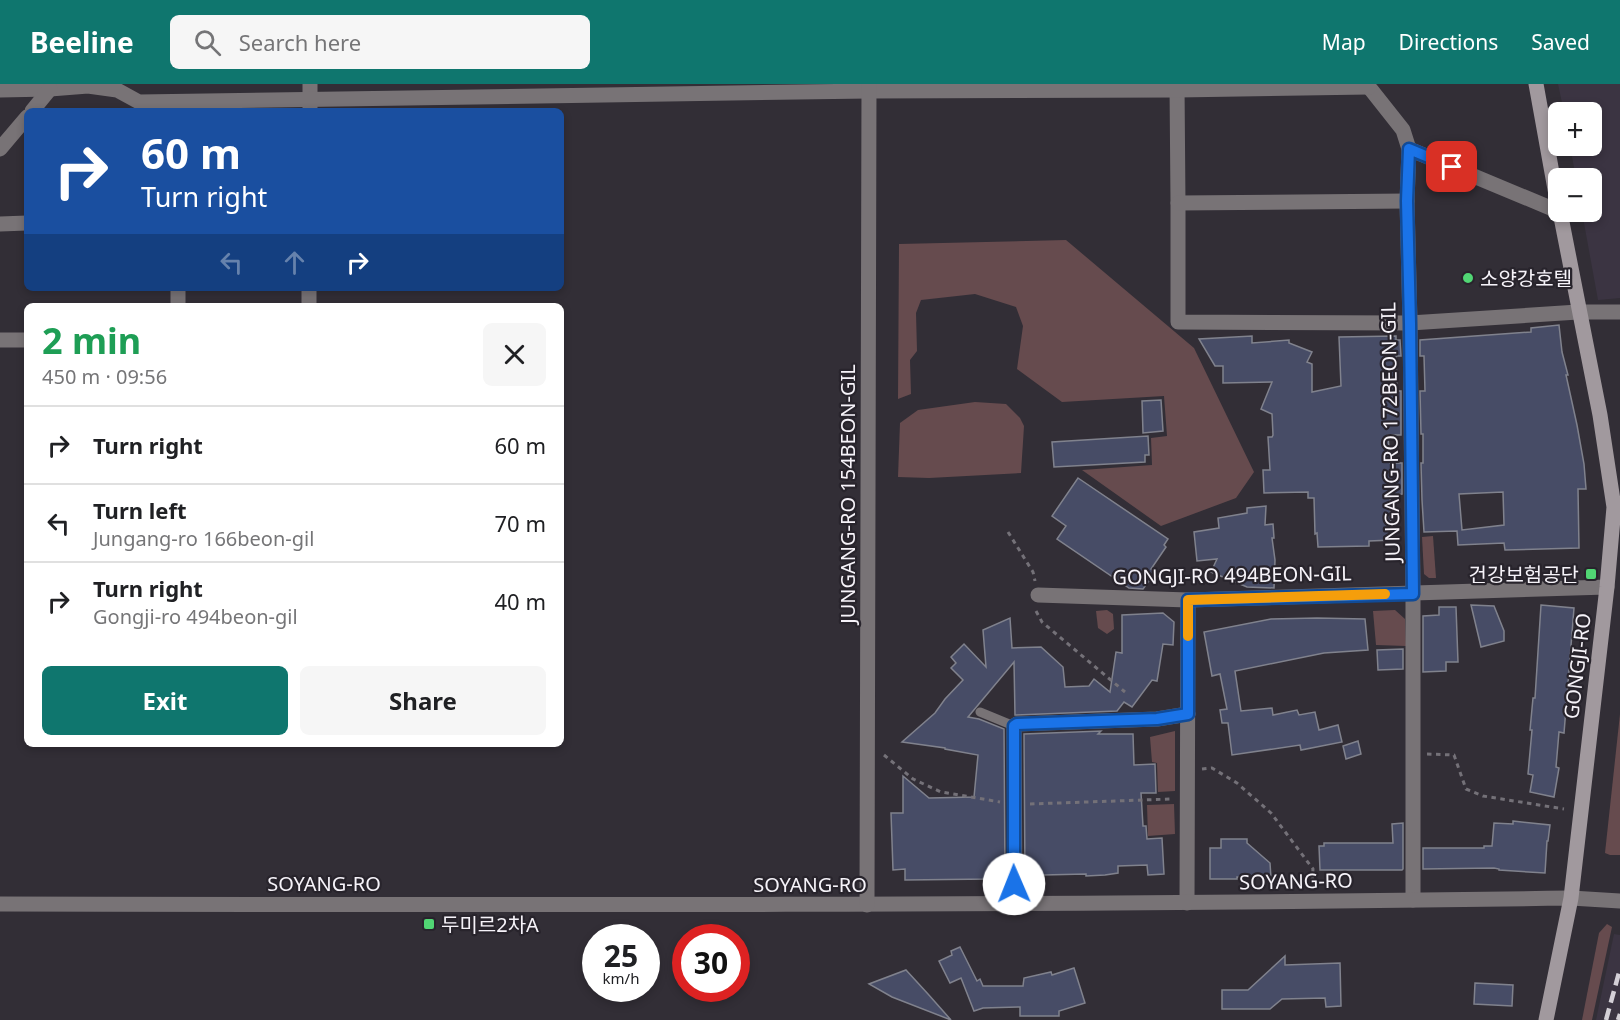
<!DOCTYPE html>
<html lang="en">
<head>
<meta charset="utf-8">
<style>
	:root { --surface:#fff; --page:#f6f6f6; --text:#202124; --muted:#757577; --line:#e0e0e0; --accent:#0f766e }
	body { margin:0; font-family:"Noto Sans","Noto Sans KR",sans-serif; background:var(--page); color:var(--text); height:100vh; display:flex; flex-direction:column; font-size:22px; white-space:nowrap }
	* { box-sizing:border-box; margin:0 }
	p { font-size:20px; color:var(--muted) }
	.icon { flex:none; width:33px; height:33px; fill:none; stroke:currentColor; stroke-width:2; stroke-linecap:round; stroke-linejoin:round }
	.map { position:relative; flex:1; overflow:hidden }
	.panel { position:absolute; left:24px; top:219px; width:540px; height:444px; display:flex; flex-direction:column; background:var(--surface); border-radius:9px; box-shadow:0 3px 9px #0003 }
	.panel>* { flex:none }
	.hud { position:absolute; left:24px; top:24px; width:540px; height:183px; border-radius:9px; box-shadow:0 3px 9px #0003; background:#1a4fa0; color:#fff; overflow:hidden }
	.tools { position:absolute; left:1548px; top:18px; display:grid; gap:12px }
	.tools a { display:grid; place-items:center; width:54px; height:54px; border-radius:9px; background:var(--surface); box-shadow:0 3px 9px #0003; font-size:30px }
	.speed { position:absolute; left:582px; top:840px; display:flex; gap:12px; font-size:30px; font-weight:700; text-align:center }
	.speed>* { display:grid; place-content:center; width:78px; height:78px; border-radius:50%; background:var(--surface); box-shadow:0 3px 9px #0003; line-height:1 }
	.speed small { font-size:15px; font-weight:400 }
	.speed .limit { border:9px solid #d22; background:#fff; color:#111 }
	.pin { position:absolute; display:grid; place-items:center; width:51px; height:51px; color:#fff; margin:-26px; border-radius:12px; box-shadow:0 3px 9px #0006 }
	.me { position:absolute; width:66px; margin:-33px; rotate:359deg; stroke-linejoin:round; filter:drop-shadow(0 0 4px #0008) }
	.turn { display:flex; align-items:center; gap:21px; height:126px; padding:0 18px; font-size:27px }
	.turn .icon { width:78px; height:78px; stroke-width:2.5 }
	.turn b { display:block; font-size:42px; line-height:51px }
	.lanes { display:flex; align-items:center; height:57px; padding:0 18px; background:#0003; justify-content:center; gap:30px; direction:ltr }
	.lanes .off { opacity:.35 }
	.round { display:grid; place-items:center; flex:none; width:63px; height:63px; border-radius:9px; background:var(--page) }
	.summary { display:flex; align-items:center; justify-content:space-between; height:102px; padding:0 18px }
	h1 { font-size:36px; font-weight:700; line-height:45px; color:#1e9e55 }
	.button { display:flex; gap:12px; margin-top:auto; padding:12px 18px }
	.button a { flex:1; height:69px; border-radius:9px; background:var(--accent); color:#fff; font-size:24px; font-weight:700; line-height:69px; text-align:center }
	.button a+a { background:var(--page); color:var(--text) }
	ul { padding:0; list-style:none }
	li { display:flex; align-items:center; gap:18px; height:78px; padding:0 18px; border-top:2px solid var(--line) }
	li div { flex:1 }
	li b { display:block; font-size:22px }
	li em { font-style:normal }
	header { display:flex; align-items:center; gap:36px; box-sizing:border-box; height:84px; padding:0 30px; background:var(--accent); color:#fff }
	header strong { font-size:28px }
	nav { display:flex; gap:33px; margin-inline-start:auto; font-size:21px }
	.search { width:420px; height:54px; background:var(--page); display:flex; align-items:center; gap:15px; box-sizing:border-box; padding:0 21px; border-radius:9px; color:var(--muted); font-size:22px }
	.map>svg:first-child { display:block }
	.built { fill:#3b3442 }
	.green { fill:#664b4e }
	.building { fill:#474c66; stroke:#80828d; stroke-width:1.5; fill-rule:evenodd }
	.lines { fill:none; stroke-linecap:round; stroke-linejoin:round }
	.path { stroke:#747178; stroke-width:3; stroke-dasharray:4.5 4.5; stroke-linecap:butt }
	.lane { stroke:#787376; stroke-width:9 }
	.street { stroke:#787376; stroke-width:15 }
	.secondary { stroke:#a1999e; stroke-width:15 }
	.rail { stroke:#d4d0d7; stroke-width:4.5; stroke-dasharray:12 6; stroke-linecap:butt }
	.route-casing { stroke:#114b97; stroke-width:15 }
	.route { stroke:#1a73e8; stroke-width:10 }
	.slow { stroke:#f59e0b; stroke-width:10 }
	.poi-dot { fill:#51d674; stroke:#28242c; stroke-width:2 }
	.labels { text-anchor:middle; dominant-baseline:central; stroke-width:4.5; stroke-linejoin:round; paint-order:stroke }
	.poi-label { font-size:20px; fill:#f6f3f9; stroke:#28242c; text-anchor:start }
	.street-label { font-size:20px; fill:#f6f3f9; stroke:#28242c }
</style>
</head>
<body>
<header>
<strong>Beeline</strong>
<div class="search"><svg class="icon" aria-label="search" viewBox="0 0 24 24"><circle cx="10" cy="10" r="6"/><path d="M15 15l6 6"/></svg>Search here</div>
<nav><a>Map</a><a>Directions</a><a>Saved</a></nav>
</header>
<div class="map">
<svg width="1620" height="936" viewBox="0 0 1620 936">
	<rect width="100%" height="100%" fill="#322e36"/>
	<g class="built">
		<polygon points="1558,0 1620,0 1620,214 1598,216 1582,128 1592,128 1592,94 1576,94 1570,62 1592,62 1592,28 1564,28"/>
		<polygon points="1614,850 1620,851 1620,936 1596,936"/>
	</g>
	<g class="green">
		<polygon points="1066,156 1194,264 1254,388 1236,414 1161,442 1082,386 1152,381 1151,354 1167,352 1164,312 1062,318 1017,285 1023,242 1016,223 975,210 921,216 916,229 917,267 910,276 911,310 898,315 899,160"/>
		<polygon points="975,318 1006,320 1020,334 1024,342 1021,389 929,394 898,393 900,339 918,326"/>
		<polygon points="1433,452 1436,494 1429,494 1424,490 1422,453"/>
		<polygon points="1107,526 1113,530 1114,545 1107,550 1098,544 1096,527"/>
		<polygon points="1395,526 1405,535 1406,562 1376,561 1373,527"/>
		<polygon points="1620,630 1620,771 1610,771 1605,769"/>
		<polygon points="1175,647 1175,707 1158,708 1157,679 1152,678 1150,653"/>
		<polygon points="1174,720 1175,750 1148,752 1147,721"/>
		<polygon points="1607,840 1612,843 1592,936 1582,936 1599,849"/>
	</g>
	<g class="building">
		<path d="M1559,241L1562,268L1568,291H1566L1577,341L1584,380L1586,405H1578L1579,464L1505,466L1504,459L1458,461L1457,447L1424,448L1422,416L1421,379H1423V350H1421L1420,307H1425L1424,272H1420V256L1531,248V244ZM1503,408L1504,441L1462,446L1459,410Z"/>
		<polygon points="1252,252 1252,259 1289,256 1289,259 1312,268 1307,278 1312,280 1312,308 1341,302 1339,253 1396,252 1396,256 1400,256 1401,272 1396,272 1397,307 1401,307 1401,351 1388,351 1390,379 1402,379 1402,410 1390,411 1391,450 1389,450 1393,456 1369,457 1369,462 1318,463 1317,449 1315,450 1314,414 1308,414 1308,408 1264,409 1263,386 1270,386 1268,353 1272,353 1273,351 1272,330 1261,325 1272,298 1223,299 1223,282 1215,282 1199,255"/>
		<polygon points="1161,316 1163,347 1143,349 1142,317"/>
		<polygon points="1148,352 1149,371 1145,371 1145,378 1054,383 1052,358"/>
		<polygon points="1078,394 1168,455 1164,461 1166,463 1151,485 1156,488 1143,505 1129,504 1057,455 1066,442 1052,432"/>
		<polygon points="1266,422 1265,441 1273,440 1274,454 1272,454 1275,476 1274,504 1247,503 1211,488 1217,475 1197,477 1194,448 1219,444 1218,434 1247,429 1247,424"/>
		<polygon points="1471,521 1494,522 1504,547 1504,557 1481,563"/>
		<polygon points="1541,521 1574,524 1564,649 1559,648 1556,683 1559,684 1554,713 1530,708 1533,691 1528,690 1532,646 1530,646 1533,614 1535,614"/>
		<polygon points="1439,523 1456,523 1458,578 1446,578 1446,587 1423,588 1423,532 1439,531"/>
		<polygon points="1163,529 1174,538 1173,561 1163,560 1157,597 1152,596 1132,623 1124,618 1117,627 1015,631 1014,578 968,633 979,635 1004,645 1005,791 990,791 990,795 905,796 905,785 893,786 891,729 903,729 903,692 929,714 974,713 978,671 945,665 945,664 902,658 935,629 945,615 963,596 951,584 956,579 951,573 964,560 986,583 983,546 1010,534 1012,564 1041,563 1063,583 1065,603 1089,602 1094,595 1110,608 1116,568 1122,569 1122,531"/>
		<polygon points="1317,534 1365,535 1368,566 1324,569 1235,587 1241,627 1272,624 1273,631 1297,626 1299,631 1315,628 1319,646 1338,641 1342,658 1301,666 1300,661 1232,671 1228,639 1222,639 1220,626 1227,625 1220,590 1212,592 1204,548 1271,535"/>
		<polygon points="1403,565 1403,585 1378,586 1377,566"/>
		<polygon points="1101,647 1098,650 1133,650 1134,681 1155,680 1156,709 1141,709 1143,742 1146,742 1147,755 1162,754 1164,790 1148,791 1147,781 1118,782 1118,789 1105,791 1086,792 1086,790 1043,791 1043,793 1025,793 1024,650"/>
		<polygon points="1358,657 1361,670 1346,675 1343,662"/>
		<polygon points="1513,737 1550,741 1548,757 1547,757 1545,789 1499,786 1499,785 1494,784 1423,785 1423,764 1484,764 1484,762 1492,762 1494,739 1513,740"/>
		<polygon points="1403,739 1403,785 1402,786 1320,786 1319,762 1324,762 1324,759 1393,759 1392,740"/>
		<polygon points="1221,755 1247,755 1247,759 1270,779 1271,794 1237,793 1237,795 1210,795 1210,764 1221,764"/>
		<polygon points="960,863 977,897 980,895 983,902 1023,902 1024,894 1051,888 1052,891 1074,884 1085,919 1059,927 1059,932 1020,932 1020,923 983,924 974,927 961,894 950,899 939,877 952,871 951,867"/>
		<polygon points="1285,872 1285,881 1340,879 1341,922 1326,923 1325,914 1282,915 1270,925 1222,925 1222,906 1248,906"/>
		<polygon points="906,886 928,910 951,936 892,913 869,900"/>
		<polygon points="1475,899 1513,901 1512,922 1474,920"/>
	</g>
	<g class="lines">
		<g class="path">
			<polyline points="1008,448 1033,488 1035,497"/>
			<polyline points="1036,527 1042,538 1125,608"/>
			<polyline points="1427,670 1454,671 1466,705 1483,712 1564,725"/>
			<polyline points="884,671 913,695 941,708 1000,718"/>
			<polyline points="1202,685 1212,684 1237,699 1271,729 1313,785 1312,801"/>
			<polyline points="1030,720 1171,715"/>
		</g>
		<polyline class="lane" points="980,628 1014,642"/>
		<g class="street">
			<polyline points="310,0 310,27"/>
			<polyline points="1177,0 1178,119 1178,238 1410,239 1578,228 1620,228"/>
			<polyline points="1369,0 1369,3 1403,46 1409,65 1407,117 1410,239 1413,510 1413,816"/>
			<polyline points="0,6 50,5 88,2 117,6 139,18 869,7 1177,6 1369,3"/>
			<polyline points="32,27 50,5"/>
			<polyline points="0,65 27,33"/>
			<polyline points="1409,65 1560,128"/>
			<polyline points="1178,119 1407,117"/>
			<polyline points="0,140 27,139"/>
			<polyline points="178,204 178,222"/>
			<polyline points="309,222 309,204"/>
			<polyline points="0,256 27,256"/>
			<polyline points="1038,511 1188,516 1607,503"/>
			<polyline points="1187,819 1188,516"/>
			<path d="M0,820C524,821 1047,822 1571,814L1620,817"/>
			<polyline points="1015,820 1014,642 1017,640 1157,635 1188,630"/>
			<polyline points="867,821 869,0"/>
		</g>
		<g class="secondary">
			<polyline points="1536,0 1558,122"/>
			<polyline points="1546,936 1571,814 1607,503 1614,423 1600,331 1560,128"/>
		</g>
		<g class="rail">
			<polyline points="1606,936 1620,885"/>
			<polyline points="1618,936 1620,930"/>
		</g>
	</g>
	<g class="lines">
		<defs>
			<polyline id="route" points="1014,800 1014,642 1017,640 1157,635 1188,630 1188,516 1413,510 1410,239 1407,117 1409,65 1452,83"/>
		</defs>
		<use href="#route" class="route-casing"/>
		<use href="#route" class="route"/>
		<polyline class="slow" points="1188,552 1188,516 1385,510"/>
	</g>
	<g class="poi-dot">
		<circle cx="1468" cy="194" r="6"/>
		<rect x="1585" y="484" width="12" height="12" rx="3"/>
		<rect x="423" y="834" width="12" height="12" rx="3"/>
	</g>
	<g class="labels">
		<g class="poi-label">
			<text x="1480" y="194">소양강호텔</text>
			<text x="1579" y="490" text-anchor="end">건강보험공단</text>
			<text x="441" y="840">두미르2차A</text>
		</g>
		<g class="street-label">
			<text transform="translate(1390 348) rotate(-91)">JUNGANG-RO 172BEON-GIL</text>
			<text transform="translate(847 410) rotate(-90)">JUNGANG-RO 154BEON-GIL</text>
			<text transform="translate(1232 491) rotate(-1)">GONGJI-RO 494BEON-GIL</text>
			<text transform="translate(1577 582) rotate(-83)">GONGJI-RO</text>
			<text transform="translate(1296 797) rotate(-1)">SOYANG-RO</text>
			<text x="324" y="799">SOYANG-RO</text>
			<text x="810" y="800">SOYANG-RO</text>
		</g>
	</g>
</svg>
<div class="tools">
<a>+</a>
<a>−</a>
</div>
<div class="speed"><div>25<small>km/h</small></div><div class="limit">30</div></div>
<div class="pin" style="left:1452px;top:83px;background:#d93025"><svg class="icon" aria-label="arrive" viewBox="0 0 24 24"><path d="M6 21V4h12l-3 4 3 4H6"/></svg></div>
<svg class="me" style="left:1014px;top:800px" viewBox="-20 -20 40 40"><circle r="19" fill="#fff"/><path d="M0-13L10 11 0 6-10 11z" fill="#1a73e8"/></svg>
<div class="hud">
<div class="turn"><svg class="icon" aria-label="right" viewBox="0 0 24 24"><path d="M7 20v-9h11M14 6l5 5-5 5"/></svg><div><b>60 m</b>Turn right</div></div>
<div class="lanes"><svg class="icon off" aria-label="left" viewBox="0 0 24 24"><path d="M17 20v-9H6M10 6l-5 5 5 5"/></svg><svg class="icon off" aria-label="ahead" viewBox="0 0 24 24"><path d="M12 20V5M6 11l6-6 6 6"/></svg><svg class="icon" aria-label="right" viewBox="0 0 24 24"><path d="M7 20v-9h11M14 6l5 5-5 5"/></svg></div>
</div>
<section class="panel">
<div class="summary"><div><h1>2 min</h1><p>450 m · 09:56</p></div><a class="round"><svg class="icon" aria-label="close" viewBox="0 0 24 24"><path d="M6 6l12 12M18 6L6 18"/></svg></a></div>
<ul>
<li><svg class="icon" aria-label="right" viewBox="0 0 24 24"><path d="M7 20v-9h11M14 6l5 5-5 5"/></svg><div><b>Turn right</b></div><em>60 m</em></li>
<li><svg class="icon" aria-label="left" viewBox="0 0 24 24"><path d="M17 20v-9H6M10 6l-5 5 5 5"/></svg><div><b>Turn left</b><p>Jungang-ro 166beon-gil</p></div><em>70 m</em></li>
<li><svg class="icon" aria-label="right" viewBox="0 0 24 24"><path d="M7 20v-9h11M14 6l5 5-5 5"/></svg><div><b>Turn right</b><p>Gongji-ro 494beon-gil</p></div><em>40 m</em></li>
</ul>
<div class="button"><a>Exit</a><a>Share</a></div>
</section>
</div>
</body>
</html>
